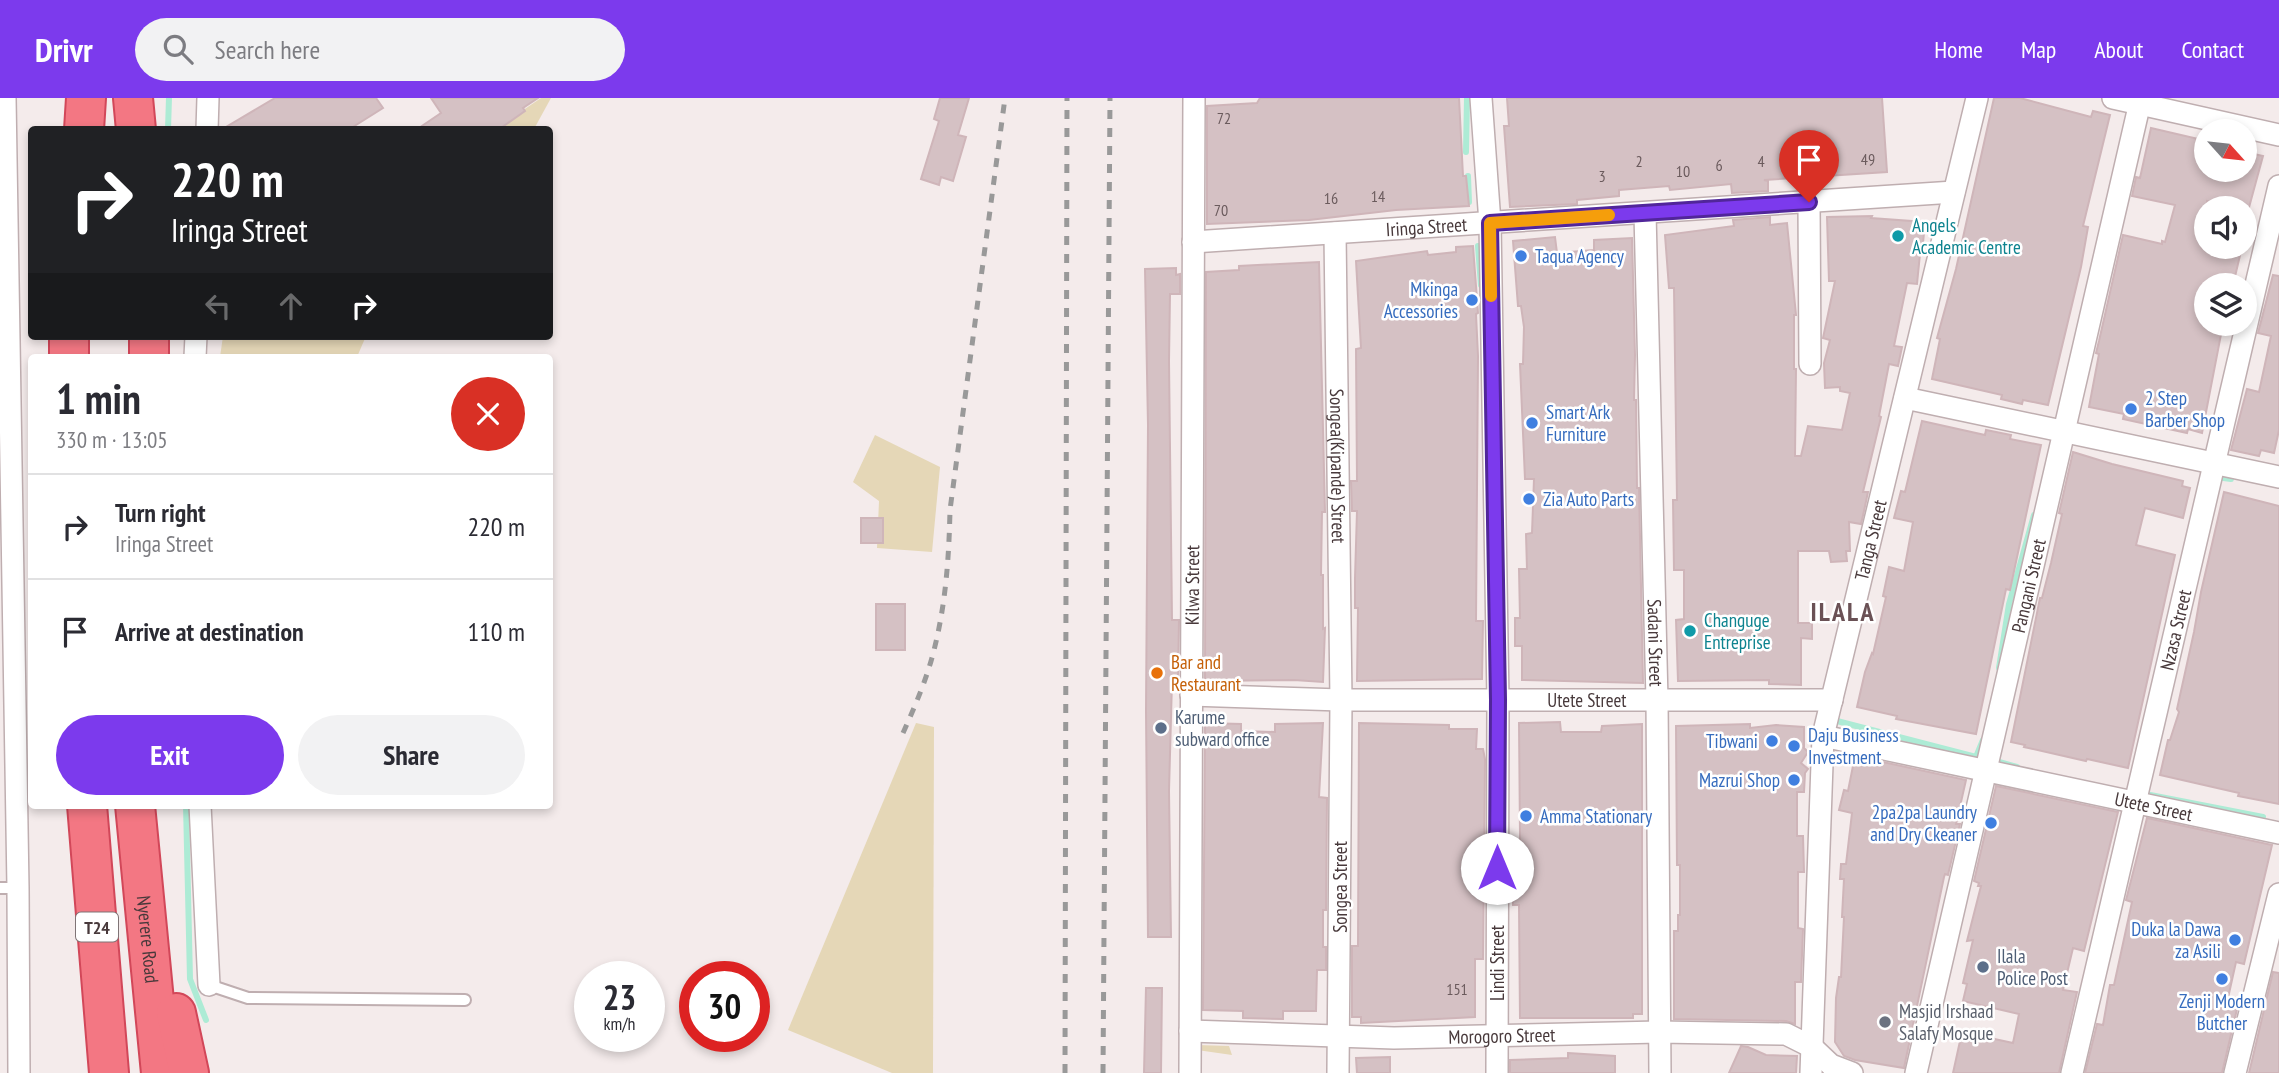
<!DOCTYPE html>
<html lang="en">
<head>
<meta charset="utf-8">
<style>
	:root { --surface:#fff; --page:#f2f2f3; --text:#2b2b33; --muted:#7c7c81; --line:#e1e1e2; --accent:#7c3aed }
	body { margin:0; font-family:"PT Sans Narrow",sans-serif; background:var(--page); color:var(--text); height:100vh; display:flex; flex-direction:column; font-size:26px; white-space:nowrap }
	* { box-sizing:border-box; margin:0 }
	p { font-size:23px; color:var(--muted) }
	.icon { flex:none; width:38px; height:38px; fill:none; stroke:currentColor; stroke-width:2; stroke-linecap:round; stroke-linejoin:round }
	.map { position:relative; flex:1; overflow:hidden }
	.sheet { position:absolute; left:28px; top:256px; width:525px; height:455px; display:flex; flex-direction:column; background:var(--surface); border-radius:7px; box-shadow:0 4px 10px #0003 }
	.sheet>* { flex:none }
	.top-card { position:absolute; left:28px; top:28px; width:525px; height:214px; border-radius:7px; box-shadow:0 4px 10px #0003; background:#202124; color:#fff; overflow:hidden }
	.needle { width:46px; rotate:117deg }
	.controls { position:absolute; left:2194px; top:21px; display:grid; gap:14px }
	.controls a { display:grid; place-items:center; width:63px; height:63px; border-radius:50%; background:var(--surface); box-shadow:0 4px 10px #0003; font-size:35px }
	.speed { position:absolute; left:574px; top:863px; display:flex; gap:14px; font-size:35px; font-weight:700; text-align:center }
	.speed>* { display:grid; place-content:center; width:91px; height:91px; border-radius:50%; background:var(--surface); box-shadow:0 4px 10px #0003; line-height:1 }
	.speed small { font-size:18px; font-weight:400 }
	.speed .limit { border:10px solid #d22; background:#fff; color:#111 }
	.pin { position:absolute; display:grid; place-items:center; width:60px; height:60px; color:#fff; margin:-72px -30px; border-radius:50% 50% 50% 0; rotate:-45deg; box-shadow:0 0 7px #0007 }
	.pin .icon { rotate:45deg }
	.me { position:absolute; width:77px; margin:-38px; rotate:0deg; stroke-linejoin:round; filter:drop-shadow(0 0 5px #0008) }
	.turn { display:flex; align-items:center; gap:24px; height:147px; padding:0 28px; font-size:32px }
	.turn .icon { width:91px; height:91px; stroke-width:2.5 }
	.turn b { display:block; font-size:49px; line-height:60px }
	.lanes { display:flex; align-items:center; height:66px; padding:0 28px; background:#0003; justify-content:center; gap:35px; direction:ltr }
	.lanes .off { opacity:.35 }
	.round { display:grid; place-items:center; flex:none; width:74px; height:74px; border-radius:37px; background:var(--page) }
	.headline { display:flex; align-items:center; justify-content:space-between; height:119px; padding:0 28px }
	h1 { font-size:42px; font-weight:800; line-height:52px }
	.cta { display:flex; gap:14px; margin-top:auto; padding:14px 28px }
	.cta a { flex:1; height:80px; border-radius:42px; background:var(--accent); color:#fff; font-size:28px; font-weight:800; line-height:80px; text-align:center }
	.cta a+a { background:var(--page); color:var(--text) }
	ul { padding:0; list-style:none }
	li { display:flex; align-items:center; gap:21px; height:105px; padding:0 28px; border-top:2px solid var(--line) }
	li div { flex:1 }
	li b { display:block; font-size:26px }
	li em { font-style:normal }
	header { display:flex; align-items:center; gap:42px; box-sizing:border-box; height:98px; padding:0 35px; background:var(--accent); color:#fff }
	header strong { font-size:33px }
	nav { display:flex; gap:38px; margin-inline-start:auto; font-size:24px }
	.search { width:490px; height:63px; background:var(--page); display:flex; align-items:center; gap:18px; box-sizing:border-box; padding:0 24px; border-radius:38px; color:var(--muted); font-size:26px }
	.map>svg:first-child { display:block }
	.green { fill:#e5d7b7 }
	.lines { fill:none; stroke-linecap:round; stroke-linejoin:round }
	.stream { stroke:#adebd5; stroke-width:6 }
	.building { fill:#d5c1c4; stroke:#cfb5b9; stroke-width:2 }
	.lane-casing { stroke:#bfaeb0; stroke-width:14 }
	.street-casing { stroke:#bfaeb0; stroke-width:24 }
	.highway-casing { stroke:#d24759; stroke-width:42 }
	.lane { stroke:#fff; stroke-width:10 }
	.street { stroke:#fff; stroke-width:21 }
	.highway { stroke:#f37783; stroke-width:38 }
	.rail { stroke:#999; stroke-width:5; stroke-dasharray:9 9; stroke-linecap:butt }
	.route-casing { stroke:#51269a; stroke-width:18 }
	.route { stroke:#7c3aed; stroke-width:12 }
	.slow { stroke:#f59e0b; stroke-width:12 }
	.culture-dot { fill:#0f9aa8; stroke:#fff; stroke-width:2.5 }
	.shop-dot { fill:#3f7fe0; stroke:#fff; stroke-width:2.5 }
	.food-dot { fill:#e8710a; stroke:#fff; stroke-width:2.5 }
	.service-dot { fill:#5c6f8a; stroke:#fff; stroke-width:2.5 }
	.worship-dot { fill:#6b7280; stroke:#fff; stroke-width:2.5 }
	.labels { text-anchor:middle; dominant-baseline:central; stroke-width:5; stroke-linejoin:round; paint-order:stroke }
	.number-label { font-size:16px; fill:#6b5b5d }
	.shield { fill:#fff; stroke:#7f7476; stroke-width:2 }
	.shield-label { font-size:18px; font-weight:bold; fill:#48393b }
	.culture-label { font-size:19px; fill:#0d838f; stroke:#fff; text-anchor:start }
	.street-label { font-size:19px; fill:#48393b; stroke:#fff }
	.shop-label { font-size:19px; fill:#366cbe; stroke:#fff; text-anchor:start }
	.food-label { font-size:19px; fill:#c56008; stroke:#fff; text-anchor:start }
	.service-label { font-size:19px; fill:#4e5e75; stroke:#fff; text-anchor:start }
	.worship-label { font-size:19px; fill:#5b616d; stroke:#fff; text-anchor:start }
	.district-label { font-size:26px; font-weight:bold; letter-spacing:2px; fill:#6a5155; stroke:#fff }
</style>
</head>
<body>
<header>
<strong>Drivr</strong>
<div class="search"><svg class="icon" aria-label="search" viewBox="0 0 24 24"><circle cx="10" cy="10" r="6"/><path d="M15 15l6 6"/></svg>Search here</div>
<nav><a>Home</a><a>Map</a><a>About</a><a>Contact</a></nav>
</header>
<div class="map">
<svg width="2279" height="975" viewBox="0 0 2279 975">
	<rect width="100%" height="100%" fill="#f4ebeb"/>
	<g class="green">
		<polygon points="541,0 551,0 534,31 494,32"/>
		<polygon points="223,238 366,238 357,259 220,259"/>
		<polygon points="875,337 940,369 932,454 877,450 879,403 853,384"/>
		<polygon points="916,625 934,629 933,975 892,975 788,932"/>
		<polygon points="1197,947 1229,948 1232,957 1197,952"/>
	</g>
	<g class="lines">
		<g class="stream">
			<polyline points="168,32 169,0"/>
			<polyline points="1466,54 1467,0"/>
			<polyline points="1468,78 1469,104"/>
			<polyline points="1478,148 1481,187"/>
			<polyline points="2216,379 2231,381"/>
			<polyline points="1999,570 2009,506 2034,417"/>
			<polyline points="1837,623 1976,659 1983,642"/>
			<polyline points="1992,662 2017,669"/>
			<polyline points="2140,695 2263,719"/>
			<polyline points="186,707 190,881 206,922"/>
		</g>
	</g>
	<g class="building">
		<polygon points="275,0 376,0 383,10 348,32 221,32"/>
		<polygon points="431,0 538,0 523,10 525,13 498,32 416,32 441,15"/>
		<polygon points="940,0 969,0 958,37 966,39 953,83 941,79 939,87 921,81 939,23 934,21"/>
		<polygon points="1260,0 1459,0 1463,78 1466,78 1469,108 1396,112 1309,122 1207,126 1207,8 1257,5"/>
		<polygon points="1507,0 1882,0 1887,74 1764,82 1768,83 1768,93 1732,95 1731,86 1670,92 1669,88 1619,92 1619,98 1577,102 1577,106 1510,109 1504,28 1509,28"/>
		<polygon points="1994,0 2020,0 2091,19 2093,13 2110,17 2083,128 2088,129 2081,169 2048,307 2023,302 2022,306 2001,301 2002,297 1932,281 1940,241 1937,240 1956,171"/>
		<polygon points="2151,30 2207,43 2207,72 2245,72 2245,54 2263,58 2248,113 2245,110 2207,103 2207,149 2242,149 2233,187 2207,187 2207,226 2223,226 2202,335 2188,331 2187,335 2123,321 2124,316 2089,309 2099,256 2096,255 2099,243 2123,137 2162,146 2162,143 2165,144 2175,107 2132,98 2136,79 2140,80"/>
		<polygon points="1872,118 1871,120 1925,124 1922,156 1920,156 1917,186 1907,185 1894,248 1902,249 1898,268 1889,266 1879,318 1881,319 1863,394 1868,394 1864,413 1861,426 1849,424 1850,453 1846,453 1847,463 1831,464 1829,453 1798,453 1798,525 1812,525 1812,541 1801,540 1801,587 1769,586 1769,582 1678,583 1676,522 1684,521 1684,472 1674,472 1673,402 1677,402 1674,190 1669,190 1665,137 1734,128 1733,122 1770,119 1770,127 1787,125 1796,217 1794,217 1794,271 1796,271 1795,358 1801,358 1808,328 1842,332 1850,295 1840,293 1840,289 1825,290 1824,265 1830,242 1823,240 1835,183 1829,183 1827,119"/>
		<polygon points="1555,139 1557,155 1594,152 1594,142 1632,140 1635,257 1634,302 1636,302 1637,390 1639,390 1643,585 1522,582 1522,548 1515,548 1515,520 1520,520 1519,471 1527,471 1526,436 1532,435 1534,381 1525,381 1520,266 1523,266 1524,229 1521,208 1518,208 1513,143"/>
		<polygon points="1473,148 1478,215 1476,216 1478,258 1476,523 1483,523 1482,581 1357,583 1358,510 1355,510 1355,480 1357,413 1352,413 1351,383 1357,383 1356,251 1361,250 1356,163 1427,153 1428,157 1456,154 1456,149"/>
		<polygon points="1319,164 1325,414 1322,414 1321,477 1323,477 1323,531 1325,530 1323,584 1294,582 1205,583 1206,174 1239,172 1239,168"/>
		<polygon points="1176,170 1176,177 1180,176 1180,196 1170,196 1169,263 1172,522 1179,522 1178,583 1172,583 1169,693 1171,839 1148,839 1146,613 1148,327 1145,171"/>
		<polygon points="2273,177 2279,178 2279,332 2274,355 2261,352 2259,358 2231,352 2247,291 2259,294 2271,238 2258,235"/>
		<polygon points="1922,323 1985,337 1986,332 2011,337 2010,341 2041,347 2010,492 2006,491 1976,636 1896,621 1897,618 1857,609 1865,574 1872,555 1873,556 1886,499 1883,498 1889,469 1904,473 1913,424 1894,420 1901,393 1905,394"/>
		<polygon points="2073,354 2112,366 2183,383 2182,388 2190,390 2183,420 2145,410 2136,447 2175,457 2128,670 2087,661 2086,663 2024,649 2025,647 2011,644 2040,500 2042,500 2051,465 2062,416 2059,415"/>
		<polygon points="2224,394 2279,408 2279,706 2238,698 2239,695 2160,677 2168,642 2170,642 2179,614 2177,611 2194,534 2201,494"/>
		<rect x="861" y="420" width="22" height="25"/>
		<rect x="876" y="506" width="29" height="46"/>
		<polygon points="1560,624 1561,634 1601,634 1602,628 1642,626 1642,916 1633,916 1633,920 1520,920 1519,807 1513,807 1513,777 1515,772 1519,772 1520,737 1519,625"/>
		<polygon points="1205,625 1241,626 1241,633 1275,634 1275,626 1323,625 1319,699 1327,700 1326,812 1323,812 1323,849 1326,849 1326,872 1317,872 1316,913 1283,913 1283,921 1243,920 1243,913 1203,912"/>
		<polygon points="1359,625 1449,627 1449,631 1477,631 1476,651 1483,651 1485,661 1484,768 1483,861 1475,861 1475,919 1361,925 1361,919 1352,919 1352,848 1358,848"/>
		<polygon points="1750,626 1750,630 1776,627 1804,629 1804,650 1808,654 1801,665 1808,671 1805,675 1804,694 1797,694 1797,738 1803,738 1804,774 1798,774 1798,830 1803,831 1801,884 1795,884 1795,926 1786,923 1674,921 1674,833 1678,833 1678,817 1680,817 1680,767 1677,767 1676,628"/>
		<polygon points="1855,658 1966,682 1956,726 1960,726 1948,777 1945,776 1944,779 1904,970 1855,962 1844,958 1835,944 1836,900 1839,879 1841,879 1844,819 1842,819 1844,781 1840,781 1841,766 1846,766 1852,715 1839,712 1844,692 1848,693"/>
		<polygon points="1996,688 2118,714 2084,853 2073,850 2063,892 2077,894 2059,975 1953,975 1962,934 2013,945 2019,916 1963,903 1967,886 1963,885 1973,842 1967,843 1981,788 1978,788 1979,785 1974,783"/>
		<polygon points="2147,720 2272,747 2244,866 2236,864 2226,909 2237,911 2222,975 2085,975 2097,926 2103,927 2110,887 2114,887 2132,804 2126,802"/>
		<polygon points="2273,874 2279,875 2279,975 2249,975"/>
		<polygon points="1146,890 1162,890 1161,975 1144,975"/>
		<polygon points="1741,948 1748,949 1766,957 1797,958 1796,975 1729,975"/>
		<polygon points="1568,955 1615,958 1615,975 1510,975 1510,962 1568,960"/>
		<polygon points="1390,959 1390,975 1357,975 1356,960"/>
	</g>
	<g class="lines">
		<defs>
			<g id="lane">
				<polyline points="0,790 18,790"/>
				<polyline points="209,887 248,900 465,902"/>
			</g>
			<g id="street">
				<polyline points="5,0 18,790 19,975"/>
				<polyline points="1481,0 1490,125 1498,602 1497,975"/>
				<polyline points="2113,0 2279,37"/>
				<polyline points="207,32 208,0"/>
				<polyline points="1809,104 1810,266"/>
				<path id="s1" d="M1645,115L1657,602L1660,975"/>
				<path id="s2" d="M1335,135L1341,602L1338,975"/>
				<path id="s3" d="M1193,144L1954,94"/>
				<polyline points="195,259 196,238"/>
				<polyline points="1905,300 2279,379"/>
				<path id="s4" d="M1191,597L1341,602H1832"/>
				<path id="s5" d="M1823,638L2279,735"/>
				<polyline points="200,707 209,887"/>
				<path id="s6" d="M1190,933L1394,940L1659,934L1786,936L1812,949L1831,967L1852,975"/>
				<path id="s7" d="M1190,975L1194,0"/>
				<path id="s8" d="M1811,975L1823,638L1977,0"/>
				<path id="s9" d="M1916,975L2141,0"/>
				<path id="s10" d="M2072,975L2279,88"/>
				<polyline points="2235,975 2279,796"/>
			</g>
			<g id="highway">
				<polyline points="133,0 136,32"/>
				<polyline points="84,32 86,0"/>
				<polyline points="69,238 69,259"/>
				<polyline points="149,238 149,259"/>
				<polyline points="87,707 109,975"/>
				<path id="s11" d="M135,707L161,975"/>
				<polyline points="176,915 189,975"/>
			</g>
		</defs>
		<use href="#lane" class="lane-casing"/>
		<use href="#street" class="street-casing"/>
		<use href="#highway" class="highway-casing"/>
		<use href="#lane" class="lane"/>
		<use href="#street" class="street"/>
		<use href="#highway" class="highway"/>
		<g class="rail">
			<path d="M903,635C916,606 928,578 935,548C946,503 949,458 950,412L1005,0"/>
			<polyline points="1065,975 1067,0"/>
			<polyline points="1103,975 1110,0"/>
		</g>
	</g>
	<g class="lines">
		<defs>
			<polyline id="route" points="1497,770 1498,602 1490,125 1809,104"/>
		</defs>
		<use href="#route" class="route-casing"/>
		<use href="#route" class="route"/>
		<polyline class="slow" points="1491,198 1490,125 1609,117"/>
	</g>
	<g class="culture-dot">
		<circle cx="1898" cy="138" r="7"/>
		<circle cx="1690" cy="533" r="7"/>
	</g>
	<g class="shop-dot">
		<circle cx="1521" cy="158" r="7"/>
		<circle cx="1472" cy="202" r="7"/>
		<circle cx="2131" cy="311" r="7"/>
		<circle cx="1532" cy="325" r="7"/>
		<circle cx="1529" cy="401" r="7"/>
		<circle cx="1772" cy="643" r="7"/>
		<circle cx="1794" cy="648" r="7"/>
		<circle cx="1794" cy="682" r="7"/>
		<circle cx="1526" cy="718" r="7"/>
		<circle cx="1991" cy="725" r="7"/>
		<circle cx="2235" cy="842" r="7"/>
		<circle cx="2222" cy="881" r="7"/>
	</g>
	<circle class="food-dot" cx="1157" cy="575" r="7"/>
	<g class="service-dot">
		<circle cx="1161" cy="630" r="7"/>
		<circle cx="1983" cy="869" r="7"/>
	</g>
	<circle class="worship-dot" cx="1885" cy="924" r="7"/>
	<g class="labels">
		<g class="number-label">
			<text x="1224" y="20">72</text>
			<text x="1868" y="61">49</text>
			<text x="1639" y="63">2</text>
			<text x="1761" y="63">4</text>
			<text x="1719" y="67">6</text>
			<text x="1683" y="73">10</text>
			<text x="1602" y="78">3</text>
			<text x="1378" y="98">14</text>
			<text x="1331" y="100">16</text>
			<text x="1221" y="112">70</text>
			<text x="1457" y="891">151</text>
		</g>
		<rect class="shield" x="76" y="814.5" width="42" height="29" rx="5"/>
		<g class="shield-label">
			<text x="97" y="829">T24</text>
		</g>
		<g class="culture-label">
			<text x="1912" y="127">Angels<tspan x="1912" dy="22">Academic Centre</tspan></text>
			<text x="1704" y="522">Changuge<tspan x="1704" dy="22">Entreprise</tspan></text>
		</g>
		<g class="street-label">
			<text stroke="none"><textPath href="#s3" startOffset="234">Iringa Street</textPath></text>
			<text stroke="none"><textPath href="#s2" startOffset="233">Songea(Kipande) Street</textPath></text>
			<text stroke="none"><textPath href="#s8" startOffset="539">Tanga Street</textPath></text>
			<text stroke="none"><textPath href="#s9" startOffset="500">Pangani Street</textPath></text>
			<text stroke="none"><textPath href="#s7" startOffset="488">Kilwa Street</textPath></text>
			<text stroke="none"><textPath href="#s10" startOffset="455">Nzasa Street</textPath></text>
			<text stroke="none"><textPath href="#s1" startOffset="430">Sadani Street</textPath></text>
			<text stroke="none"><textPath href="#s4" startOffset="396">Utete Street</textPath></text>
			<text stroke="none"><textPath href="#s5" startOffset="338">Utete Street</textPath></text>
			<text transform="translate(1340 789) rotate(-90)">Songea Street</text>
			<text stroke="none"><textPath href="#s11" startOffset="135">Nyerere Road</textPath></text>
			<text transform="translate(1497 865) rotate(-90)">Lindi Street</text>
			<text stroke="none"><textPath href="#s6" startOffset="312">Morogoro Street</textPath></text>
		</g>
		<g class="shop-label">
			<text x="1535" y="158">Taqua Agency</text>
			<text x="1458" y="191" text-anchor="end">Mkinga<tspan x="1458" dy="22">Accessories</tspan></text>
			<text x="2145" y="300">2 Step<tspan x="2145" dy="22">Barber Shop</tspan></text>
			<text x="1546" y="314">Smart Ark<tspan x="1546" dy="22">Furniture</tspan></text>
			<text x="1543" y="401">Zia Auto Parts</text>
			<text x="1808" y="637">Daju Business<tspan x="1808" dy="22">Investment</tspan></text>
			<text x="1758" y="643" text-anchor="end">Tibwani</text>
			<text x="1780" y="682" text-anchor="end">Mazrui Shop</text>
			<text x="1977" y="714" text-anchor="end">2pa2pa Laundry<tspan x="1977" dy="22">and Dry Ckeaner</tspan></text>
			<text x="1540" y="718">Amma Stationary</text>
			<text x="2221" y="831" text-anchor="end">Duka la Dawa<tspan x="2221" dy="22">za Asili</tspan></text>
			<text x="2222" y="903" text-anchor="middle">Zenji Modern<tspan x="2222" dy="22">Butcher</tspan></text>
		</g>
		<g class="food-label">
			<text x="1171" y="564">Bar and<tspan x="1171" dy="22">Restaurant</tspan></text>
		</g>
		<g class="service-label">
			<text x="1175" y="619">Karume<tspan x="1175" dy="22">subward office</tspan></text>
			<text x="1997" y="858">Ilala<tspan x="1997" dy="22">Police Post</tspan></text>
		</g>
		<g class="worship-label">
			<text x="1899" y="913">Masjid Irshaad<tspan x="1899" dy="22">Salafy Mosque</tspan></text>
		</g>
		<g class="district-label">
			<text x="1843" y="513">ILALA</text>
		</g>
	</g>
</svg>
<div class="controls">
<a><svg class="needle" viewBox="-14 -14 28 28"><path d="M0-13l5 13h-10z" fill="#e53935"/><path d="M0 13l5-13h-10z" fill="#7c7c81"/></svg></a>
<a><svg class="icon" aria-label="sound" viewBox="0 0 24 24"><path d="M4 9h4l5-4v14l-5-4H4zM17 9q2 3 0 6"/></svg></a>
<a><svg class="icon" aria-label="layers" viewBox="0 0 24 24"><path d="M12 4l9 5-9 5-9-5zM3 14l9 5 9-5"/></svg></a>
</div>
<div class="speed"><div>23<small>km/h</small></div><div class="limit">30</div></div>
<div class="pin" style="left:1809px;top:104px;background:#d93025"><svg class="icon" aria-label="arrive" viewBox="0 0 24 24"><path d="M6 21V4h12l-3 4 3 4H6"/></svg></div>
<svg class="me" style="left:1497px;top:770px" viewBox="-20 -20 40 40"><circle r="19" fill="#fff"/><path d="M0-13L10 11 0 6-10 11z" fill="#7c3aed"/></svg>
<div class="top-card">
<div class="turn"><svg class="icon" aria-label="right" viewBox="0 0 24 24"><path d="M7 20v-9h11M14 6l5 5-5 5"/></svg><div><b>220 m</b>Iringa Street</div></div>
<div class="lanes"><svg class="icon off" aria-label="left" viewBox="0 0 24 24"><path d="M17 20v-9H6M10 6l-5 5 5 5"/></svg><svg class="icon off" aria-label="ahead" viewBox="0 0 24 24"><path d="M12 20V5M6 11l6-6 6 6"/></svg><svg class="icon" aria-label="right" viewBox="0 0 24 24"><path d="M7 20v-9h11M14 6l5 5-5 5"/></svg></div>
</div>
<section class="sheet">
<div class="headline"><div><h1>1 min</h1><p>330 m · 13:05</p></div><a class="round" style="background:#d93025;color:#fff"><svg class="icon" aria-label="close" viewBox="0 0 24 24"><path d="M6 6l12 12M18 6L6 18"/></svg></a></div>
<ul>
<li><svg class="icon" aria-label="right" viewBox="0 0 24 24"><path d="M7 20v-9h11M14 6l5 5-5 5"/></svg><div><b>Turn right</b><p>Iringa Street</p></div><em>220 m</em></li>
<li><svg class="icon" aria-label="arrive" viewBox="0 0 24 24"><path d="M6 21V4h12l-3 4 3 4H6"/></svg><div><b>Arrive at destination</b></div><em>110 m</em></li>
</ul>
<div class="cta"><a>Exit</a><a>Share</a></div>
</section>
</div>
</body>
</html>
